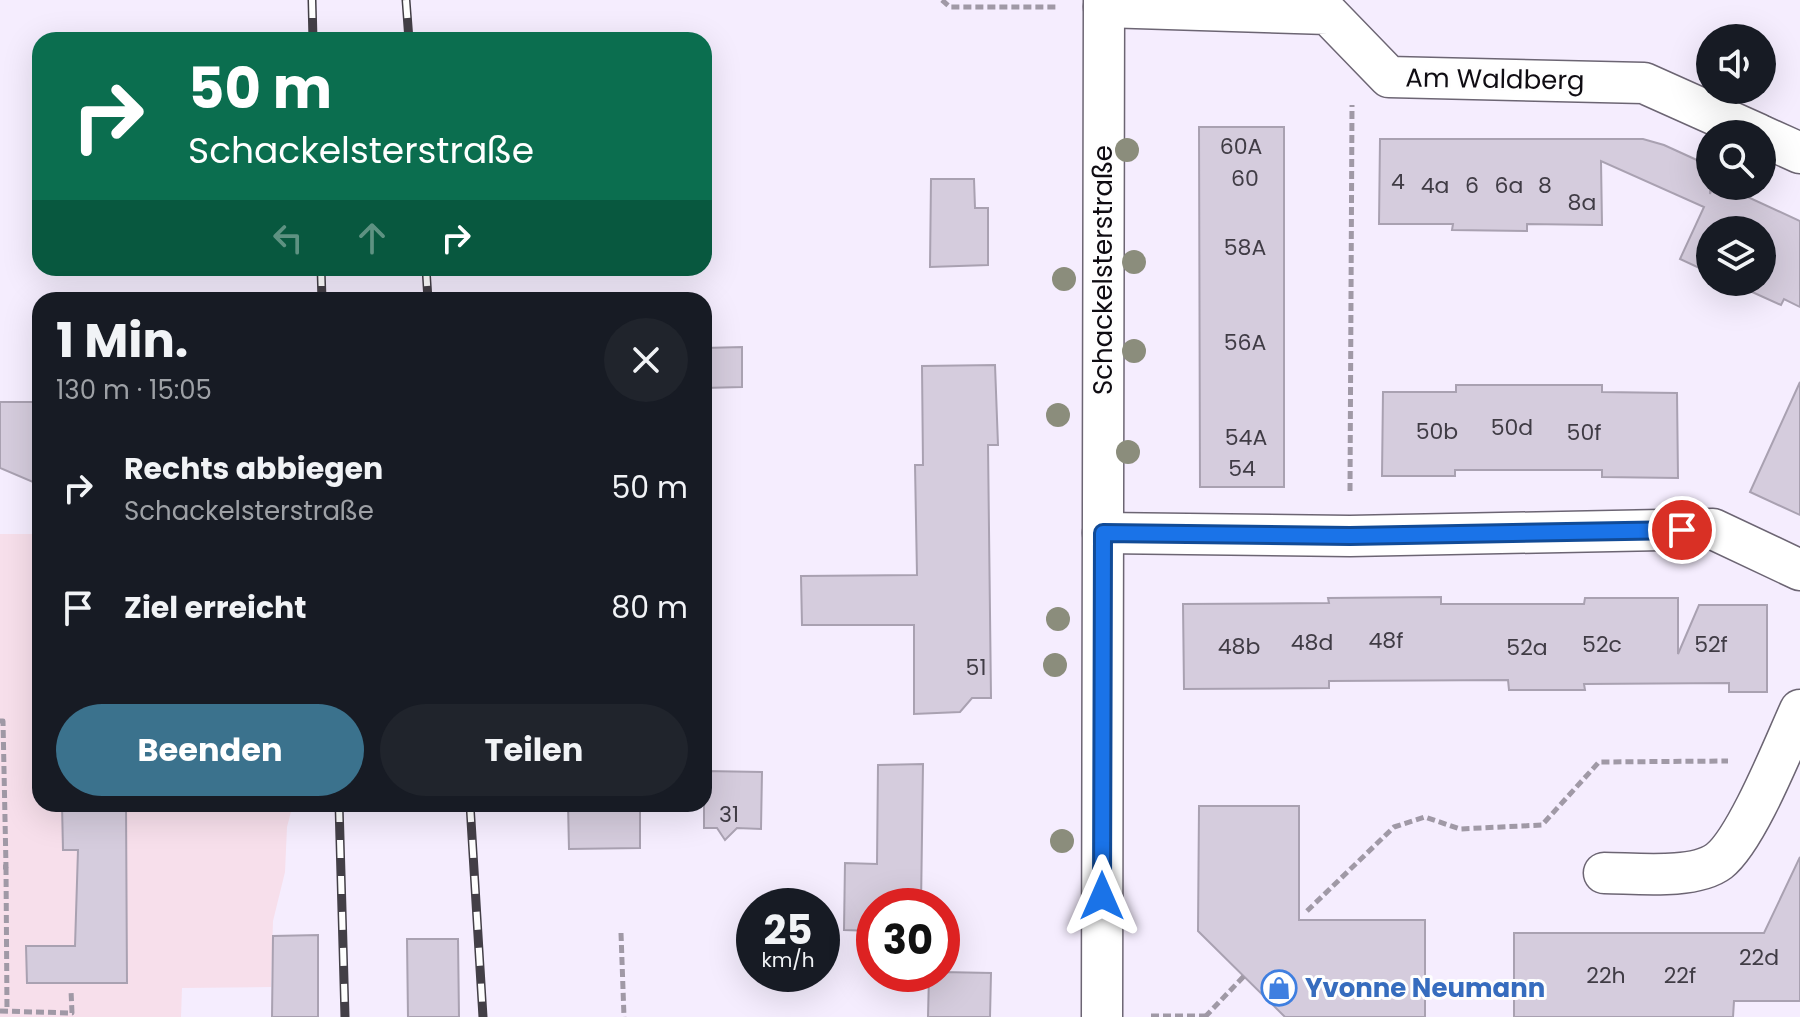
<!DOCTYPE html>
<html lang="de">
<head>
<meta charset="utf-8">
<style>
	:root { --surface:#171b24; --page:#20242c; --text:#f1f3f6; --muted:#9ea1a6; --accent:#3b728d }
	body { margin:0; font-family:Poppins,sans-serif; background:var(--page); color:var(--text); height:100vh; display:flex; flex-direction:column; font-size:30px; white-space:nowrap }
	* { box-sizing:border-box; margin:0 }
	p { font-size:26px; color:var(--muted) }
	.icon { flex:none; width:44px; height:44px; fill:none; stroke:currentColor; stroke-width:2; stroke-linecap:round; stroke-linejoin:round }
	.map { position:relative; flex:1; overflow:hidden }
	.details { position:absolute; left:32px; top:292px; width:680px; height:520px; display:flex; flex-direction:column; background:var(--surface); border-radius:24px; box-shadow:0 8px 32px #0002 }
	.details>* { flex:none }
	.guide { position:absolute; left:32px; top:32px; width:680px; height:244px; border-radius:24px; box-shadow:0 8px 32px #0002; background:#0b6e4f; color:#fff; overflow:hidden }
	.fabs { position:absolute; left:1696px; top:24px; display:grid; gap:16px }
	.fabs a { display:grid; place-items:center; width:80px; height:80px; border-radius:50%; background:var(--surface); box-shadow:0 8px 32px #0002; font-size:40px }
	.speed { position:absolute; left:736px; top:888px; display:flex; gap:16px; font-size:40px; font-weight:700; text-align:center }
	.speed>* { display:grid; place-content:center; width:104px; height:104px; border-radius:50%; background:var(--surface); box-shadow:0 8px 32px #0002; line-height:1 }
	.speed small { font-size:20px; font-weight:400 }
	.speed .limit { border:12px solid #d22; background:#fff; color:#111 }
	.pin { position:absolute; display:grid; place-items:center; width:68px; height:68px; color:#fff; margin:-34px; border:4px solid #fff; border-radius:50%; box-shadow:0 2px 8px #0007 }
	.me { position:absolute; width:88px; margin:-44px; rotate:0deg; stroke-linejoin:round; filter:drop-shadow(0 0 6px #0008) }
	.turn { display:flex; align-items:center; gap:28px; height:168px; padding:0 24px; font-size:36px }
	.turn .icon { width:104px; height:104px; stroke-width:2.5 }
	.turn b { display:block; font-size:56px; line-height:68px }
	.lanes { display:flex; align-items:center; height:76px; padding:0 24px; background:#0003; justify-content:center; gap:40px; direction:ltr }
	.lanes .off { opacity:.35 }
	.round { display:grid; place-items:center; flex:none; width:84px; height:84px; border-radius:42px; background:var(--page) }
	.headline { display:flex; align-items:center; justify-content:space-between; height:136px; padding:0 24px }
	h1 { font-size:48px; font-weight:700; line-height:60px }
	.button { display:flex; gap:16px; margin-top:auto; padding:16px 24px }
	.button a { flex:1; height:92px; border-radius:48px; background:var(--accent); color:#fff; font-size:32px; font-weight:700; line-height:92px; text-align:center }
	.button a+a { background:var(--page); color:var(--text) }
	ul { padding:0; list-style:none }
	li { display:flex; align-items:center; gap:24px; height:120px; padding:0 24px }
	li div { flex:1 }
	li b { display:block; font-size:30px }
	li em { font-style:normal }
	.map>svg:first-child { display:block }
	.commercial { fill:#f7dfeb }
	.building { fill:#d5ccdd; stroke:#a9a1b1; stroke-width:2 }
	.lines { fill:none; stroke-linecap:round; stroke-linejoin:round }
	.street-casing { stroke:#6c6573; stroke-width:43 }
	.path { stroke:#a099a6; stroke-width:5; stroke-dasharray:8 4; stroke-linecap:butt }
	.street { stroke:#fff; stroke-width:40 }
	.rail-casing { stroke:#433f47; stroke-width:9 }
	.rail { stroke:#fefefe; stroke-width:6; stroke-dasharray:18; stroke-linecap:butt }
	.tree { fill:#8b8d7c }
	.route-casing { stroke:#114b97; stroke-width:20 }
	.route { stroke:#1a73e8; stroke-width:14 }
	.labels { text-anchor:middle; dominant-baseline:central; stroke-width:6; stroke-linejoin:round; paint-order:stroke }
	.number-label { font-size:22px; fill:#403c45 }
	.street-label { font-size:26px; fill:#0f0c12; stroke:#fefefe }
	.shop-label { font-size:26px; font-weight:bold; fill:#366cbe; stroke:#fefefe; text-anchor:start }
</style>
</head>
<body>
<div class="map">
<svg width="1800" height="1017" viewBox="0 0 1800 1017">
	<rect width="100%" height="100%" fill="#f5edfe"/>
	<polygon class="commercial" points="0,534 40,534 40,804 293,804 287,827 285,872 273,921 271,987 182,988 181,1017 0,1017"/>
	<g class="building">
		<polygon points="1199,127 1284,127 1284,487 1200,487"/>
		<polygon points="1380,139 1643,139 1664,145 1710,166 1710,194 1713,186 1724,186 1800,221 1800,307 1784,299 1781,305 1730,282 1762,282 1762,230 1710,230 1710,273 1680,259 1704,207 1601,161 1602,225 1527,224 1527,231 1452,230 1453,224 1379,224"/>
		<polygon points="931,179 974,179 975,208 988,208 988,265 930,267"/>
		<polygon points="742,347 742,387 704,388 704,348"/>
		<polygon points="995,365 998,445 988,445 991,698 972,698 960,712 914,714 914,625 802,625 801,576 917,575 915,465 923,465 922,366"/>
		<polygon points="1800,382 1800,515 1750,492"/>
		<polygon points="1456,385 1602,385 1602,392 1677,393 1678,478 1602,477 1602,470 1455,470 1455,476 1382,476 1383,392 1456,392"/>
		<polygon points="0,402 40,402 40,485 0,468"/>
		<polygon points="1441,597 1441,604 1584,604 1585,598 1678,598 1678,654 1699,605 1767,605 1767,692 1729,692 1729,683 1584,684 1585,690 1509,690 1508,680 1329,681 1329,688 1184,689 1183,604 1329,603 1328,598"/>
		<polygon points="923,764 921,906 874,906 874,931 844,930 845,863 877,864 878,765"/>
		<polygon points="704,771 762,772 761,829 737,828 725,840 717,828 704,828"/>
		<polygon points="62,804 126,804 127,983 27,983 26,946 75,946 78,850 63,850"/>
		<polygon points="568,804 640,804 640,848 569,849"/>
		<polygon points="1199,806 1299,806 1299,920 1425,920 1425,1017 1285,1017 1198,931"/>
		<polygon points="1800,857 1800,1001 1734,1001 1733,1017 1514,1017 1514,933 1764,933"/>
		<polygon points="318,935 318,1017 272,1017 273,936"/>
		<polygon points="407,939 458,939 459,1017 408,1017"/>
		<polygon points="942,972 991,973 990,1017 928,1017 929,974"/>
	</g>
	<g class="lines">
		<defs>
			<g id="street">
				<polyline points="1104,7 1328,14 1389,77 1644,83 1758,134"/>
				<polyline points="1762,136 1800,153"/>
				<polyline points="1103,533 1350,536 1713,529 1800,570"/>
				<path d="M1604,873C1634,873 1694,880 1719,861C1747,839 1784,745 1800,710"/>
				<polyline points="1102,1017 1104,0"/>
			</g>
		</defs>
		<use href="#street" class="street-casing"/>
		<g class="path">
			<polyline points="942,0 950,7 1058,7"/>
			<polyline points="1350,491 1352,105"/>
			<polyline points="0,721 3,721 6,867 0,867"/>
			<polyline points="6,867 7,1011"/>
			<polyline points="1307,911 1394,827 1425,817 1460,829 1542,825 1599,762 1728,761"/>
			<polyline points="621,933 624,1017"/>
			<polyline points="0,1011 72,1013 71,990"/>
			<polyline points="1151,1016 1205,1016"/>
			<polyline points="1205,1017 1244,976"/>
		</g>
		<use href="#street" class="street"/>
		<defs>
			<g id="rail">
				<polyline points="312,0 313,40"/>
				<polyline points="406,0 409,40"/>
				<polyline points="321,268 322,300"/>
				<polyline points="426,268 428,300"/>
				<polyline points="339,804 345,1017"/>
				<polyline points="470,804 483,1017"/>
			</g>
		</defs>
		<use href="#rail" class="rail-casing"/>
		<use href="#rail" class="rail"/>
	</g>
	<g class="tree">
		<circle cx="1127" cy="150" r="12"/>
		<circle cx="1134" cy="262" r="12"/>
		<circle cx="1064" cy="279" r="12"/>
		<circle cx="1134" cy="351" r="12"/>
		<circle cx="1058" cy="415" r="12"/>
		<circle cx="1128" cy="452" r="12"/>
		<circle cx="1058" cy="619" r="12"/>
		<circle cx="1055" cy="665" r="12"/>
		<circle cx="1062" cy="841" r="12"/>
	</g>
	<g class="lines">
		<defs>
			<polyline id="route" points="1102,896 1103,533 1350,536 1682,530"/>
		</defs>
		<use href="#route" class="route-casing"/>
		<use href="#route" class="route"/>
	</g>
	<defs>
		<symbol id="shop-ring" viewBox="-11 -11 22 22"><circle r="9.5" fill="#fefefe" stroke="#3f7fe0" stroke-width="1.5"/><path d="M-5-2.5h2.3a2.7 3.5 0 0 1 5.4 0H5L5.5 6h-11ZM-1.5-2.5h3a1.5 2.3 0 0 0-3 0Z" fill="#3f7fe0"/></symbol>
	</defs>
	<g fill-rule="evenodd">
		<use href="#shop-ring" x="1259" y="968" width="40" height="40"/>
	</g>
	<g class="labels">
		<g class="number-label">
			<text x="1241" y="146">60A</text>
			<text x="1245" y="178">60</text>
			<text x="1398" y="181">4</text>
			<text x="1435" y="185">4a</text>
			<text x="1472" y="185">6</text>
			<text x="1509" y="185">6a</text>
			<text x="1545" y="185">8</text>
			<text x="1582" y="202">8a</text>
			<text x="1245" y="247">58A</text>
			<text x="1245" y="342">56A</text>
			<text x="1512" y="427">50d</text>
			<text x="1437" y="431">50b</text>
			<text x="1584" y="432">50f</text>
			<text x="1246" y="437">54A</text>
			<text x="1242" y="468">54</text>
			<text x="1386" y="640">48f</text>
			<text x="1312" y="642">48d</text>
			<text x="1602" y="644">52c</text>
			<text x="1711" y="644">52f</text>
			<text x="1239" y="646">48b</text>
			<text x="1527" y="647">52a</text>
			<text x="976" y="667">51</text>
			<text x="729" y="814">31</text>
			<text x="1759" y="957">22d</text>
			<text x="1606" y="975">22h</text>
			<text x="1680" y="975">22f</text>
		</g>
		<g class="street-label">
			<text transform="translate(1495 79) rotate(1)">Am Waldberg</text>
			<text transform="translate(1103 270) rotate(-90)">Schackelsterstraße</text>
		</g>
		<g class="shop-label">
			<text x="1305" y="988">Yvonne Neumann</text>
		</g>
	</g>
</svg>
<div class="fabs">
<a><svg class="icon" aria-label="sound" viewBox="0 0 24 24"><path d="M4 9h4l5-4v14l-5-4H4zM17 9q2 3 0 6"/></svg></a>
<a><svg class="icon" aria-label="search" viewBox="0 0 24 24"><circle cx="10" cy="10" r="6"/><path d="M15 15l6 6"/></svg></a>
<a><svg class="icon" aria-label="layers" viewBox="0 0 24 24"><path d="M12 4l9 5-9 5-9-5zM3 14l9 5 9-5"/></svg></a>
</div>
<div class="speed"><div>25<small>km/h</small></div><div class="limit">30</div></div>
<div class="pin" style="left:1682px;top:530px;background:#d93025"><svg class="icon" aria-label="arrive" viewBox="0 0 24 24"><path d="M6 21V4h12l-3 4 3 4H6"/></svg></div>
<svg class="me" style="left:1102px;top:896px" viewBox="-20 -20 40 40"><path d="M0-17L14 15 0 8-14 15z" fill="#1a73e8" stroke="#fff" stroke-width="4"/></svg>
<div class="guide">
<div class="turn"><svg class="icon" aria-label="right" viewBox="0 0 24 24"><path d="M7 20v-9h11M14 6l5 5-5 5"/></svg><div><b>50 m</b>Schackelsterstraße</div></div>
<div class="lanes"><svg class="icon off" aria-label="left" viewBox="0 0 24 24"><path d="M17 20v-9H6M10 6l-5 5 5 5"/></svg><svg class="icon off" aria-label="ahead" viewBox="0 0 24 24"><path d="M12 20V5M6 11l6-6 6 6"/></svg><svg class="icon" aria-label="right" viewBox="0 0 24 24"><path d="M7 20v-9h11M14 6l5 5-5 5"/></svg></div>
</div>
<section class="details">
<div class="headline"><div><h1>1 Min.</h1><p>130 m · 15:05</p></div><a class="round"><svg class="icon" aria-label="close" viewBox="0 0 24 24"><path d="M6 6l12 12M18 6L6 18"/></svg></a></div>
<ul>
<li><svg class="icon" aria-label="right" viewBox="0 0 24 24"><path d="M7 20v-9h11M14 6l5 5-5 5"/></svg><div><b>Rechts abbiegen</b><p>Schackelsterstraße</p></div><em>50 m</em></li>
<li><svg class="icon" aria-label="arrive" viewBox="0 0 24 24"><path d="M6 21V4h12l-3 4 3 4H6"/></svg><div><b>Ziel erreicht</b></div><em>80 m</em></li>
</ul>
<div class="button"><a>Beenden</a><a>Teilen</a></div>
</section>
</div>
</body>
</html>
